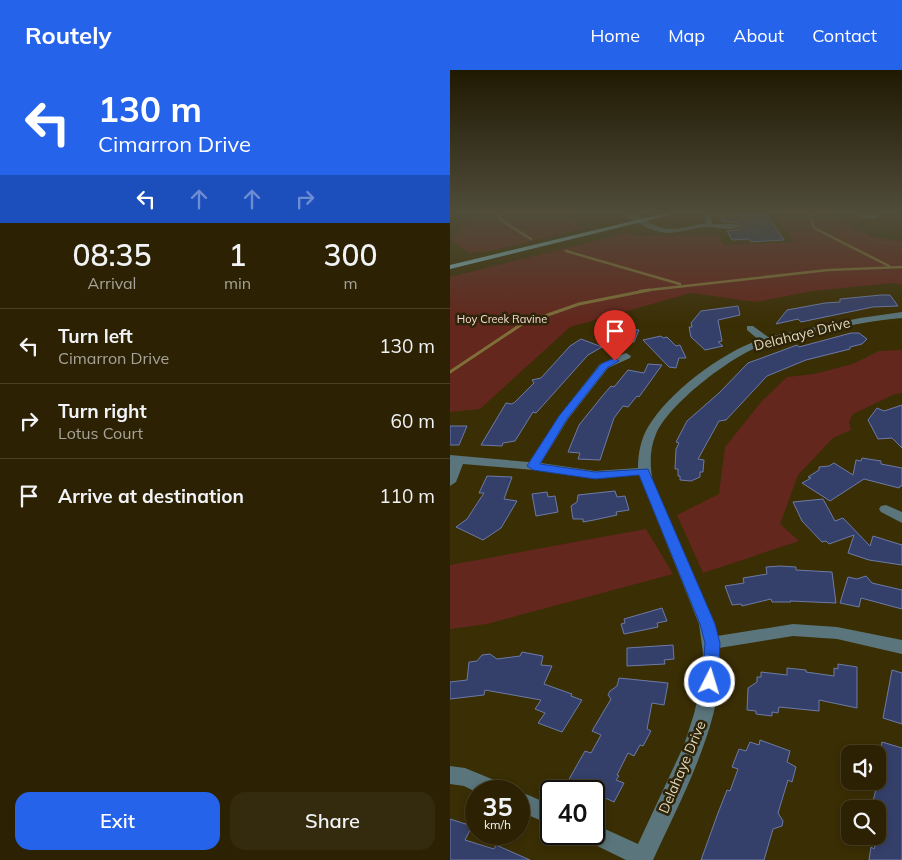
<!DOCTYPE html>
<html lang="en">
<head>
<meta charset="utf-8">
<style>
	:root { --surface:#2c2203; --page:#342a0d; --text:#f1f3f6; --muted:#a6a49a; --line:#483f25; --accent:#2563eb }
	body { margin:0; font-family:Mulish,sans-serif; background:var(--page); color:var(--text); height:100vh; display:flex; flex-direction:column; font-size:19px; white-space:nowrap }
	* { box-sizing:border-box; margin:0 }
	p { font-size:16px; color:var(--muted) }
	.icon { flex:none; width:28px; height:28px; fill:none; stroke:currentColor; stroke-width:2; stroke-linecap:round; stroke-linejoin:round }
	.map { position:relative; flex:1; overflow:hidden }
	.details { display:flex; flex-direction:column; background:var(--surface); width:450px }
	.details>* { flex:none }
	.hud { background:#2563eb; color:#fff; overflow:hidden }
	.tools { position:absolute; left:391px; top:675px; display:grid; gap:10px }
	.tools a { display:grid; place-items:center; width:45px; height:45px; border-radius:10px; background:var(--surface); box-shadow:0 2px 8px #0003,0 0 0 1px var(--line); font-size:25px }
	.speed { position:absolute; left:15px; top:710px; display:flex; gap:10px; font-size:25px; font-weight:700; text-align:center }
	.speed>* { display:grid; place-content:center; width:65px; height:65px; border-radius:50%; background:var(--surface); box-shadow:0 2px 8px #0003,0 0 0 1px var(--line); line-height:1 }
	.speed small { font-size:12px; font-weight:400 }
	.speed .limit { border:2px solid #111; border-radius:8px; background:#fff; color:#111 }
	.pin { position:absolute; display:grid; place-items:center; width:42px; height:42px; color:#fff; margin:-51px -21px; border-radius:50% 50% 50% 0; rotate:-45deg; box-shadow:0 0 5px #0007 }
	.pin .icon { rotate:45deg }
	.me { position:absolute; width:55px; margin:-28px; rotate:5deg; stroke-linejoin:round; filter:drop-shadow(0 0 4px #0008) }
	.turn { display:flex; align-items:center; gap:18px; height:105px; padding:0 15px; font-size:22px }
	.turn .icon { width:65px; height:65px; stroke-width:2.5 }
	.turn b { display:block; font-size:35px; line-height:42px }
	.lanes { display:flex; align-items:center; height:48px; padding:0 15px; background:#0003; justify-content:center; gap:25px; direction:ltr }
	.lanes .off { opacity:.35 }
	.eta { display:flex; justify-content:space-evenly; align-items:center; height:85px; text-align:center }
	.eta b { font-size:30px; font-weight:600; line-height:35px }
	.button { display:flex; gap:10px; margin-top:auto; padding:10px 15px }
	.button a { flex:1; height:58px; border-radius:15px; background:var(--accent); color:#fff; font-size:20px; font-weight:600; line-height:58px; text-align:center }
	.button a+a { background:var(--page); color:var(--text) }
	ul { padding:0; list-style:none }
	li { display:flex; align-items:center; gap:15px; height:75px; padding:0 15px; border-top:1px solid var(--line) }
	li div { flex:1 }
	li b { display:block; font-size:19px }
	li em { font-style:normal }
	header { display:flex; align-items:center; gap:30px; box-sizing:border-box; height:70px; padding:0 25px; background:var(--accent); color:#fff }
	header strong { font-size:24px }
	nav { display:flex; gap:28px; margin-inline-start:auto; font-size:18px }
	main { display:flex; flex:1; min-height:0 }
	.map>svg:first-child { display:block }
	.green { fill:#63271d }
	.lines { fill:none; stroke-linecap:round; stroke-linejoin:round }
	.stream-far1 { stroke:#7f7039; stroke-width:2.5 }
	.stream { stroke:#7f7039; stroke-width:3 }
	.building { fill:#35406a; stroke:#6c7aa8 }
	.path { stroke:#6f643f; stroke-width:1; stroke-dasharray:1 2.5; stroke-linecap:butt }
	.minor { fill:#5a757b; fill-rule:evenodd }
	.major { fill:#80bbc6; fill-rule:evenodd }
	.route { fill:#2563eb; stroke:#184099 }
	.labels { text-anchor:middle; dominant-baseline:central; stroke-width:5; stroke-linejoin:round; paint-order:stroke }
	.far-park-label { font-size:11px; fill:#f8dbd6; stroke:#2d2409 }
	.street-label { font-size:14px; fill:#e1d8be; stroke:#2d2409 }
</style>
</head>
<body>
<header>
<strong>Routely</strong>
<nav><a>Home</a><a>Map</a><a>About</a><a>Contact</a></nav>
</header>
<main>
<section class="details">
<div class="hud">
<div class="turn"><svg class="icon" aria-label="left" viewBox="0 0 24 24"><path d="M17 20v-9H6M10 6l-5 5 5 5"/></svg><div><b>130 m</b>Cimarron Drive</div></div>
<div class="lanes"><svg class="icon" aria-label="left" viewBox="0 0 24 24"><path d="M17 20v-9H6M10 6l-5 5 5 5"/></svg><svg class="icon off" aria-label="ahead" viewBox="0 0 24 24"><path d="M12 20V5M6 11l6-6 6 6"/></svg><svg class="icon off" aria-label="ahead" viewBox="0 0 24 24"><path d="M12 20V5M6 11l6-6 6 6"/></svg><svg class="icon off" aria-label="right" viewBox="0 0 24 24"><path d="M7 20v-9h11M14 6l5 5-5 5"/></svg></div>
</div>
<div class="eta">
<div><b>08:35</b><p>Arrival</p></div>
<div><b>1</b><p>min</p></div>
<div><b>300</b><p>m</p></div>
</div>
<ul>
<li><svg class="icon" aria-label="left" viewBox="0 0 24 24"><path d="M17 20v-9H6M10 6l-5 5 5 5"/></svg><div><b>Turn left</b><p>Cimarron Drive</p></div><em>130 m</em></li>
<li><svg class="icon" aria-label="right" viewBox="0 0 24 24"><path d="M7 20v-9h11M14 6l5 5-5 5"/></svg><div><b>Turn right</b><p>Lotus Court</p></div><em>60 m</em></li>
<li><svg class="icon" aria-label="arrive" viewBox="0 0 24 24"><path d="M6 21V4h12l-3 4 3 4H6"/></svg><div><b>Arrive at destination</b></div><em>110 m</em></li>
</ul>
<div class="button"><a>Exit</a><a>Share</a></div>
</section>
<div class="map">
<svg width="452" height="790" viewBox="0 0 452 790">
	<rect width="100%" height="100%" fill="#3a2e04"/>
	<g class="green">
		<polygon points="27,143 115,143 127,155 140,157 40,181 19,183 1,169"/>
		<polygon points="324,143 377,143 423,167 452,171 452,214 442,213 363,221 306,232 241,223 120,257 30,339 0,342 0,207 177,163 187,166 268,165 274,175 344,172"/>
		<polygon points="452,280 452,323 445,324 403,344 399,352 401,360 383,368 348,405 330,454 349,471 253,503 227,445 269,424 275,377 312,331 337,307 364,304 403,294 429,281"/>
		<polygon points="196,459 223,504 37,554 0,559 0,495"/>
	</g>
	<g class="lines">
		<g class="stream-far1">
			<polyline points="50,143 51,150 81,169"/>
			<polyline points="359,143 364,158 439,196"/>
			<polyline points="116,181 230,214"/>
			<polyline points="190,221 378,200 452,197"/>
		</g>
		<polyline class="stream" points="0,302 72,254 129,234 199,220"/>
	</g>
	<g class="building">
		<polygon points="277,143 316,144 334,170 301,172 299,169 282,170 277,161 287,160 292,155 286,152 273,152 271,147 278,144"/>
		<polygon points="431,225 440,225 448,236 423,237 351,252 348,249 326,254 337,240 375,233 390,232 390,229"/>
		<polygon points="288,236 290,245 268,250 272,271 268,272 273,276 255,280 241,267 239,257 242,257 241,253 251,241"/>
		<polygon points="170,258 189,260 184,272 154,274 150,262"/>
		<polygon points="401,263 409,263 417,269 412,274 400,277 400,279 356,290 317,306 276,350 269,351 248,389 254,390 253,402 250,402 250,407 241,411 230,410 230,406 228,406 228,399 225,399 226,379 229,373 226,372 237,351 269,323 298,293 347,275 349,277"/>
		<polygon points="211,266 213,268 217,267 226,276 230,275 236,288 229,288 226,298 219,297 193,270"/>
		<polygon points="131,269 152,277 138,285 86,343 83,342 65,371 53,373 52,376 31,375 56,333 62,334 65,332 84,313 82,310 91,308 120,276"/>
		<polygon points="198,294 212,295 189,327 187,326 178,337 173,336 164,348 150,390 128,389 130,383 118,382 129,355 154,324 161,316 164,317 178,300 194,303"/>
		<polygon points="452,335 452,378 442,368 428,369 418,350 427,338 434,341"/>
		<polygon points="0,356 17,356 9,375 0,375"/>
		<polygon points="412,388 431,391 431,394 452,398 452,416 450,416 449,418 414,409 380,431 352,413 361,408 358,407 369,400 369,397 379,396 384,393 403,405 406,390 411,391"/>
		<polygon points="37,406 62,407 54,429 67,431 51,458 33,470 6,457 17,449 34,423 29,423"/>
		<polygon points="165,421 167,427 175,426 179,440 166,442 167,445 144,450 133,452 133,449 123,449 121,436 127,432 128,425"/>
		<polygon points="97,422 98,427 105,426 108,442 86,446 82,424"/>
		<polygon points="373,429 385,451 393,448 420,476 423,466 452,475 452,495 419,490 398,483 404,465 379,474 376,471 372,472 352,451 343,432"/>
		<polygon points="330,496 346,497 346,500 382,502 386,533 340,531 341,532 322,532 321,529 292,536 291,534 282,535 275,516 294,513 293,508 317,504 316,497"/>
		<polygon points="416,506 422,513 452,520 452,539 411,528 409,537 390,533 398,507 407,509"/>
		<polygon points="212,538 217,551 207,553 208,557 174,564 171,554 175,553 174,549"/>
		<polygon points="223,575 224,589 214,590 215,594 177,596 177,578"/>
		<polygon points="72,582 93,586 91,595 102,596 94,614 122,624 121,626 132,630 112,662 88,653 95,643 85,639 91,630 35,620 34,625 0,629 0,612 17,610 19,592 27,591 32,585 40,584 47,589 70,586"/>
		<polygon points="388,594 407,597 407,638 369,630 369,641 329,637 328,643 322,642 322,646 306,644 306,641 297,640 298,618 307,612 307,607 311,607 311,602 337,605 337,598 356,600 356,602 384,606 384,598 388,599"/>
		<polygon points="442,600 452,603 452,654 433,648"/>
		<polygon points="169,608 218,613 214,635 202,633 197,659 201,661 193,676 190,675 184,686 178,683 167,705 169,706 166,710 174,713 164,732 118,711 135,681 141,683 151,665 142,661 161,629 158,625 160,621 167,616"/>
		<polygon points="310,670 340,681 337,692 346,697 342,712 338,710 328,743 333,751 332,756 323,759 314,790 251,790 268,743 277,720 280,721 288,699 282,697 289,679 296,681 300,672 309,675"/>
		<polygon points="432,672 452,678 452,790 419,790 421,777 424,779 428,766 428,739 421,739 428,711 430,690 428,689"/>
		<polygon points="0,749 22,756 15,770 44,779 46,775 80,790 0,790"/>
	</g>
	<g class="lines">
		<g class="path">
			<polyline points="117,143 116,149 128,157"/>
			<path d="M380,143C398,166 424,171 452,176"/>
			<polyline points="397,143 403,145"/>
			<polyline points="234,146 247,143"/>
			<polygon points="301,146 311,164 297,165 287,147"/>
			<polyline points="333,152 339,155"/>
			<polyline points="306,155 333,152 327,143"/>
		</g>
		<g class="minor">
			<path d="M173,143C188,143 198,154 213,158C226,161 243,155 256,153L254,145L273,143L272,145L260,147L263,154H286L290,156C281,162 269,157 259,157C246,157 233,162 219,163C205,163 183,152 173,143Z"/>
			<path d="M433,143C427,149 416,151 409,146L412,144Z"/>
			<path d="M452,242V248C424,250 397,256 369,262C349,266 328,269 310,276C279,288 219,334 206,364C199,380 200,397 203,413L265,554L267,566L343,554L387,557L452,570V584L387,569L343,566L269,578C279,642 229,733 203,790H176L137,771L134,764H144V754L188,774L234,675L244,644L251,614L253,583L249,554L189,405L145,409L83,400L13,394L6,412L0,416V385L79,392L109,346L150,294L176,283L181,286L180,288L158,298L118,349L91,393L145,401L188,398C188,383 191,369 198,357C219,322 271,283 309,270L297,260V256H303L318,267L410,248Z"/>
			<polygon points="436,435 452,442 452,453 431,442 429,439 431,436"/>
			<polygon points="0,696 15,698 54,714 57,721 26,722 14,716 0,714"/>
			<polygon points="69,721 101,735 101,755 69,741"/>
		</g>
		<polygon class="major" points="216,143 228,143 0,199 0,195"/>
	</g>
	<linearGradient id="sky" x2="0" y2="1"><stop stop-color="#201902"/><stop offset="0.56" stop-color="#4f4c3a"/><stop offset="1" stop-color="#4f4c3a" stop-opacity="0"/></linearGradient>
	<rect width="452" height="254" fill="url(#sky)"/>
	<polygon class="route" points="165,288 169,291 157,298 117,349 90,394 145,402 198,399 265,554 270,573 268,612 265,617 260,619 254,617 252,612 255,573 250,554 189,405 145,409 83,400 77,396 109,346 151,294"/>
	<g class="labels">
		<g class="far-park-label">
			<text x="52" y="249">Hoy Creek Ravine</text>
		</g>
		<g class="street-label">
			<text transform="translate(352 264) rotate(-14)">Delahaye Drive</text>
			<text transform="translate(232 697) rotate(-67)">Delahaye Drive</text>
		</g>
	</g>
</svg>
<div class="tools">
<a><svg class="icon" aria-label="sound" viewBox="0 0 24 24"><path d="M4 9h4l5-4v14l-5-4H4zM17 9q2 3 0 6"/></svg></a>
<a><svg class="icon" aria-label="search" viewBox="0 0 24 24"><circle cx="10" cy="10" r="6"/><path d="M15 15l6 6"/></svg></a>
</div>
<div class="speed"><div>35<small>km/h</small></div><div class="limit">40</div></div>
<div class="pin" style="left:165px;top:291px;background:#d93025"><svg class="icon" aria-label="arrive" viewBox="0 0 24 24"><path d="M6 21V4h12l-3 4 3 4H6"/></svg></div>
<svg class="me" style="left:260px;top:612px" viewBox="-20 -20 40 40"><circle r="17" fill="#2563eb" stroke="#fff" stroke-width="3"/><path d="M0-11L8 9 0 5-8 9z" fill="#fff"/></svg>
</div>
</main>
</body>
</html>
